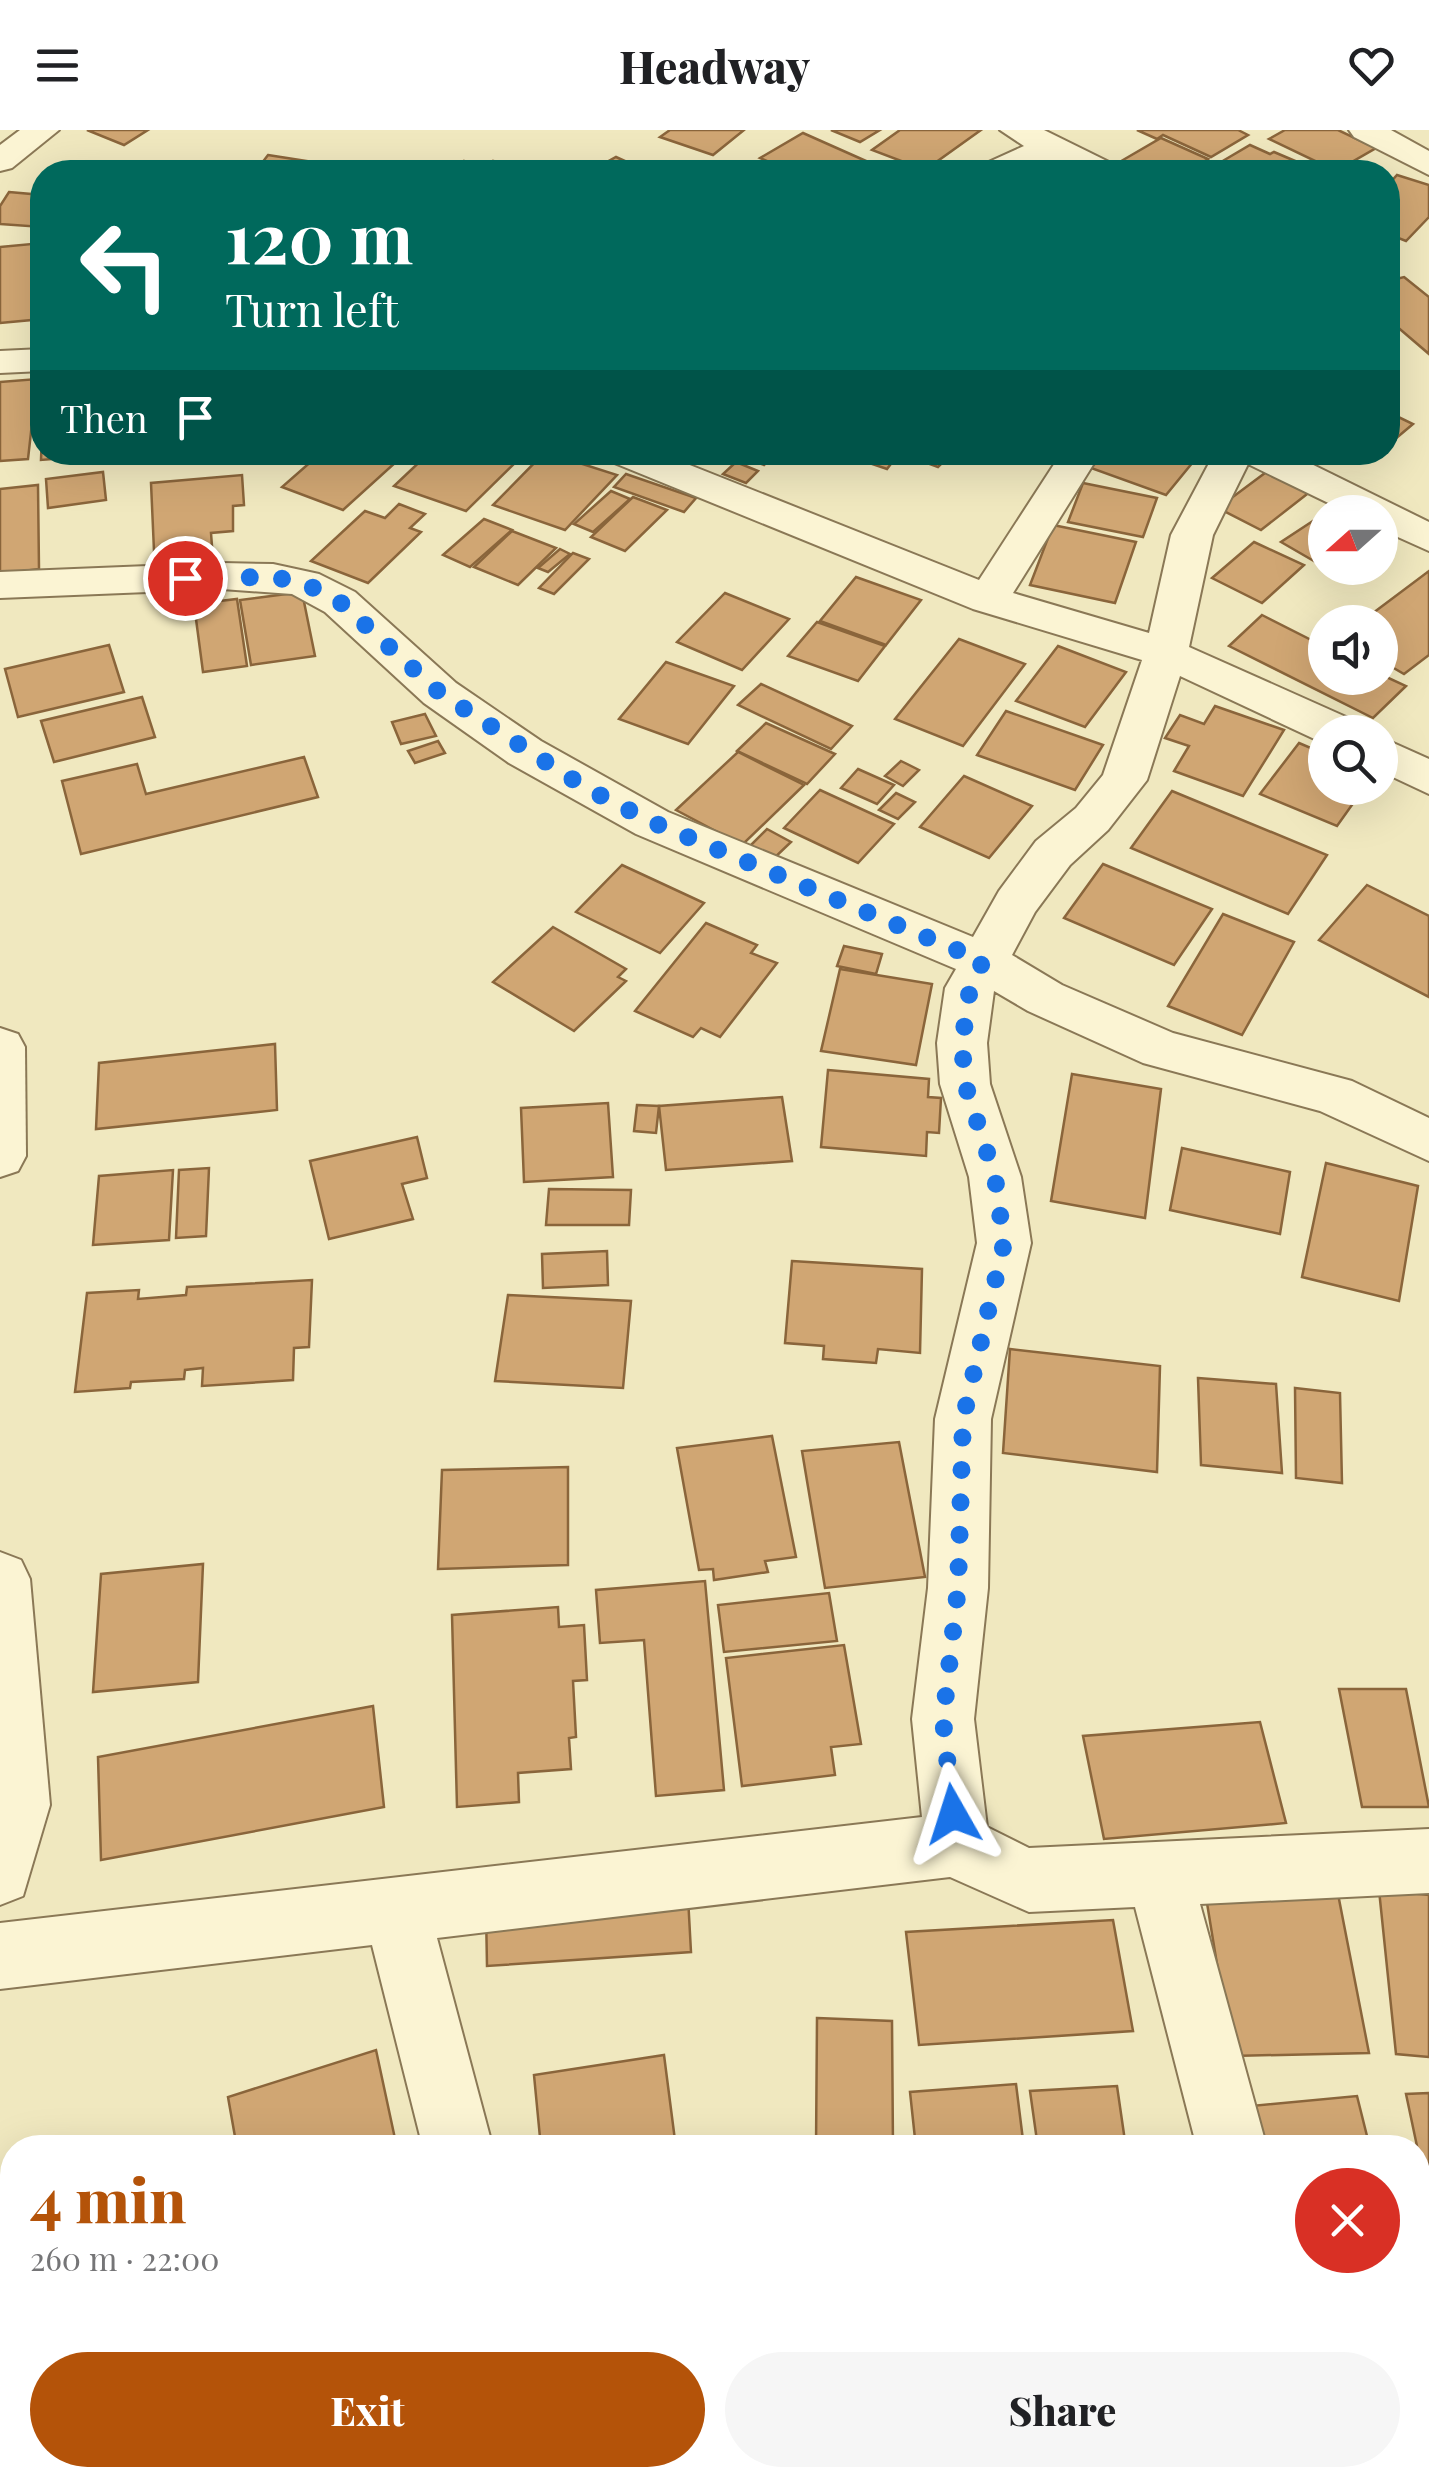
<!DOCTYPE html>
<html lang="en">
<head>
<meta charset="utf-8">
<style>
	:root { --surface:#fff; --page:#f6f6f6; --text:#202124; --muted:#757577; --accent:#b45309 }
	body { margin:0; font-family:"Playfair Display",serif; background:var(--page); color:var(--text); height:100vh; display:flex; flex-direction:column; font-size:38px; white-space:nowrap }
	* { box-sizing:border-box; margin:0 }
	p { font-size:32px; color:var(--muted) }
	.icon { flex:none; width:55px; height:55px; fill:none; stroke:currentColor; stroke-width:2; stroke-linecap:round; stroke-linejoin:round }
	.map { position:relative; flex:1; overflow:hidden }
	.side { position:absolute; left:0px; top:2005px; width:1430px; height:352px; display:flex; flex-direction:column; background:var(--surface); border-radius:40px 40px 0 0; box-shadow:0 10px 40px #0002 }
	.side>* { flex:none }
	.hud { position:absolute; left:30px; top:30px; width:1370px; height:305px; border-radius:40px; box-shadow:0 10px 40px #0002; background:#00695c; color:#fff; overflow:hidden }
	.needle { width:65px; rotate:249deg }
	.tools { position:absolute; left:1308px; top:365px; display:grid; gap:20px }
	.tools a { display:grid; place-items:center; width:90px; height:90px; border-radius:50%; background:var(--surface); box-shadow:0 10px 40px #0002; font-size:50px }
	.pin { position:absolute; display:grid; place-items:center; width:85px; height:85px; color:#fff; margin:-42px; border:5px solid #fff; border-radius:50%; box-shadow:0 2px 10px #0007 }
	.me { position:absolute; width:110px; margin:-55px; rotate:354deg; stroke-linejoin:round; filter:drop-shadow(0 0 8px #0008) }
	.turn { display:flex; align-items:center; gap:35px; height:210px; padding:0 30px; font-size:45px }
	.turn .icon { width:130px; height:130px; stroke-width:2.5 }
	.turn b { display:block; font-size:70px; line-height:85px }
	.then { display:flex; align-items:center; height:95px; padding:0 30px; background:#0003; gap:20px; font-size:38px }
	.round { display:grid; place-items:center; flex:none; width:105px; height:105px; border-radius:52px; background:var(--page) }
	.summary { display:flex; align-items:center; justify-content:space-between; height:170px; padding:0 30px }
	h1 { font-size:60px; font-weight:800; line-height:75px; color:var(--accent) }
	.cta { display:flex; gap:20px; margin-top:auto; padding:20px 30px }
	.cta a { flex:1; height:115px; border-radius:60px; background:var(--accent); color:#fff; font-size:40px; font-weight:800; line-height:115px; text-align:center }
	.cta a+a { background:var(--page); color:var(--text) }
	header { display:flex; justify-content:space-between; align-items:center; height:130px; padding:0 30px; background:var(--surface); font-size:45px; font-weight:800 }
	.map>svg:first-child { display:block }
	.building { fill:#d0a673; stroke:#8a653b; stroke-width:2.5 }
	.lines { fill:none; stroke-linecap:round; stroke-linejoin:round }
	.minor-casing { stroke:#8a7856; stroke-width:4 }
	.minor { fill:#fbf4d3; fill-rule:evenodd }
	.route { stroke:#1a73e8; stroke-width:18; stroke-dasharray:0 32.4 }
</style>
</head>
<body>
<header><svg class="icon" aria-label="menu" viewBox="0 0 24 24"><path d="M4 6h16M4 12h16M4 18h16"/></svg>Headway<svg class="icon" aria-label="heart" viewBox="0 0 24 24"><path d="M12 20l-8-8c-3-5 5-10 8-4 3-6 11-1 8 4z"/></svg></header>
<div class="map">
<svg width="1429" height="2356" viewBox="0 0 1429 2356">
	<rect width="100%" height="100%" fill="#f0e8bf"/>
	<g class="building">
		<polygon points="87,0 148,0 124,15"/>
		<polygon points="670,0 744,0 713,25 660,7"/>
		<polygon points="831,0 880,0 860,12"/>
		<polygon points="900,0 981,0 925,40 872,20"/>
		<polygon points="1137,0 1238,0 1248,5 1211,27 1163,5 1157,9"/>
		<polygon points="1285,0 1338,0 1376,18 1336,41 1269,9"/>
		<polygon points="803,3 884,39 792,42 760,28"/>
		<polygon points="1161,8 1208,29 1187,42 1150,42 1123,30"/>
		<polygon points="1250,15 1270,24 1274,22 1321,42 1244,42 1221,32"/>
		<polygon points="268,25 325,34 318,42 255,42"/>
		<polygon points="616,27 649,42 589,42"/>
		<polygon points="464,31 487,37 493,31 523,38 519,42 453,42"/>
		<polygon points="1397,45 1429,55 1429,87 1406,111 1388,104 1388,55"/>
		<polygon points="9,62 42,65 42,97 0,94 0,76"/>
		<polygon points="42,113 42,189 0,193 0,117"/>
		<polygon points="1404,147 1429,167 1429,224 1388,189 1388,151"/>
		<polygon points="37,249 28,329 0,331 0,252"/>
		<polygon points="1388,282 1413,294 1388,315"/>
		<polygon points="42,303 42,322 115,324 41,330"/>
		<polygon points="244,322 296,322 292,331"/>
		<polygon points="322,322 407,322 343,380 282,357"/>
		<polygon points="430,322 526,322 466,381 394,356"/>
		<polygon points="545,322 617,345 565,400 493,375"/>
		<polygon points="729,322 777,322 764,335"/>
		<polygon points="837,322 900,322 887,339"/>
		<polygon points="912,322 953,322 938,337 908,326"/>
		<polygon points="1105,322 1168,322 1193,332 1166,365 1091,338"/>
		<polygon points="736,332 758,341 746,353 723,344"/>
		<polygon points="1269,340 1311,361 1261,400 1218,378"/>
		<polygon points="103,342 106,370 48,378 46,349"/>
		<polygon points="626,344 696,368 684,382 614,357"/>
		<polygon points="242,345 244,375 233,376 233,401 211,403 212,416 154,421 151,353"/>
		<polygon points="1083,353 1157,368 1143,407 1068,392"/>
		<polygon points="38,355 39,439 0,444 0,359"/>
		<polygon points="611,361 630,369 593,402 574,394"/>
		<polygon points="633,367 667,380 625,421 591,407"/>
		<polygon points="399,374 425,384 410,398 421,402 368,453 311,431 365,381 385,388"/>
		<polygon points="1325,383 1325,438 1361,438 1345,449 1281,412"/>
		<polygon points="484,389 512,400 470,437 443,425"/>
		<polygon points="1053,395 1136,412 1115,473 1030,455"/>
		<polygon points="512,401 556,418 518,455 474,437"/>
		<polygon points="1254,412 1304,435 1262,473 1212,448"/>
		<polygon points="560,419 570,424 548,442 538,438"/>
		<polygon points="573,423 589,429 554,464 539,458"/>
		<polygon points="1429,441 1429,525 1404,544 1380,530 1380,492 1361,492"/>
		<polygon points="856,447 921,470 886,515 820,491"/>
		<polygon points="302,462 315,526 251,535 240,470"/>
		<polygon points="725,463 789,489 742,540 677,512"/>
		<polygon points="237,469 247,536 203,542 194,474"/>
		<polygon points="1262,485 1325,517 1325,548 1380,548 1380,544 1406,556 1373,588 1229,516"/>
		<polygon points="817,492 885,516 858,551 788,526"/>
		<polygon points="959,509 1025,534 963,616 895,589"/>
		<polygon points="109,515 124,562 18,587 5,539"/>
		<polygon points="1058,516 1126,542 1085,597 1016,571"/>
		<polygon points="666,532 734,556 688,614 619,589"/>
		<polygon points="761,554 852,596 831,619 738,575"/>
		<polygon points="142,567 155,607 54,632 41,591"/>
		<polygon points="1215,576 1284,600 1243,666 1174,641 1189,616 1165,608 1180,585 1204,594"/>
		<polygon points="1006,581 1103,615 1075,660 977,625"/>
		<polygon points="425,584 436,606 401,614 392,592"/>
		<polygon points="766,593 835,624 807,654 737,621"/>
		<polygon points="438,611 445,623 415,633 408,621"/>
		<polygon points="1299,613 1325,624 1325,658 1364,658 1337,696 1260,664"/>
		<polygon points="738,622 804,655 742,715 676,680"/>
		<polygon points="304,627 318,667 81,724 62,651 137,634 146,664"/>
		<polygon points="901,631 919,640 903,656 885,646"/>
		<polygon points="858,639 894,655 877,674 841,658"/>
		<polygon points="964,646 1032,676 989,728 920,697"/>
		<polygon points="820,660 894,694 858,733 784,698"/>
		<polygon points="1172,661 1327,725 1288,784 1131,718"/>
		<polygon points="896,663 915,672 898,689 879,680"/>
		<polygon points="767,699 791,712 769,733 745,721"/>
		<polygon points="1103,734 1212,779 1174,835 1064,788"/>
		<polygon points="622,735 704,773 660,823 576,782"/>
		<polygon points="1367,755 1429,786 1429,867 1319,810"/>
		<polygon points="1223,784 1294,812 1242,905 1168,876"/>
		<polygon points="706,793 757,815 751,823 777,833 720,907 701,898 693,907 635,881"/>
		<polygon points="553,797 626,839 618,847 626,851 574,901 493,852"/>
		<polygon points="844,816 882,824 876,844 837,836"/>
		<polygon points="840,839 932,854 916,935 821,921"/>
		<polygon points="275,914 277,980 96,999 99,933"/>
		<polygon points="828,940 929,949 928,967 941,968 939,1003 927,1002 926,1026 821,1017"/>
		<polygon points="1072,944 1161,959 1145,1088 1051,1071"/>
		<polygon points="782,967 792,1031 666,1040 659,976"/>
		<polygon points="608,973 613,1047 524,1052 521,978"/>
		<polygon points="637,975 659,976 656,1003 634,1001"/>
		<polygon points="417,1007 427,1048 402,1054 413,1089 329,1109 310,1031"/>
		<polygon points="1182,1018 1290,1042 1280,1104 1170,1080"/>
		<polygon points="1326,1033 1418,1056 1399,1171 1302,1147"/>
		<polygon points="209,1038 206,1106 176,1108 179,1040"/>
		<polygon points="173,1040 169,1110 93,1115 99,1046"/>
		<polygon points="549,1059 631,1060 629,1095 546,1095"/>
		<polygon points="607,1121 608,1155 543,1158 542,1124"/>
		<polygon points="792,1131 922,1139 920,1223 878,1219 876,1233 823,1229 824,1216 785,1213"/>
		<polygon points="312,1150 309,1217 294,1218 293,1250 202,1256 203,1238 185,1240 184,1249 131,1252 130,1258 75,1262 87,1163 139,1160 138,1169 186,1165 187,1157"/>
		<polygon points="508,1165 631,1171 623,1258 495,1251"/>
		<polygon points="1010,1219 1160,1236 1157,1342 1003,1323"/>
		<polygon points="1198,1248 1276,1254 1282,1343 1201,1335"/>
		<polygon points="1295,1258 1340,1263 1342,1353 1296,1348"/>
		<polygon points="772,1306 796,1427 765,1431 768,1442 714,1450 713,1439 699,1440 677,1318"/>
		<polygon points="899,1312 925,1447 825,1458 802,1321"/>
		<polygon points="568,1337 568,1435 438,1439 442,1340"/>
		<polygon points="203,1434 198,1552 93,1562 101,1444"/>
		<polygon points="705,1451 724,1660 656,1666 644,1510 600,1513 596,1460"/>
		<polygon points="829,1463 837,1511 724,1522 718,1475"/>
		<polygon points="558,1477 559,1497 584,1495 587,1550 573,1551 576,1607 569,1608 571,1639 518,1643 519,1672 457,1677 452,1485"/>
		<polygon points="844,1515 861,1614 831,1617 835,1645 742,1656 726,1528"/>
		<polygon points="1339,1559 1406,1559 1429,1677 1362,1677"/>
		<polygon points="373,1576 384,1677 101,1730 98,1627"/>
		<polygon points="1260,1592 1286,1693 1104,1709 1083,1606"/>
		<polygon points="1379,1760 1429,1765 1429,1927 1396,1924"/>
		<polygon points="1338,1764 1369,1923 1232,1926 1206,1767"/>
		<polygon points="688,1767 691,1822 487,1836 486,1782"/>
		<polygon points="1113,1790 1133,1901 919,1915 906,1802"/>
		<polygon points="817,1888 892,1891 893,2018 816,2018"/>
		<polygon points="376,1920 397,2018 237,2018 228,1967"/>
		<polygon points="664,1925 676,2018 541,2018 534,1945"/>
		<polygon points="1016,1954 1024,2018 916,2018 910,1962"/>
		<polygon points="1117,1956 1126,2018 1038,2018 1030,1961"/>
		<polygon points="1429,1963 1429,2073 1406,1964"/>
		<polygon points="1357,1966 1370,2018 1261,2018 1251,1976"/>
		<polygon points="12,2148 12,2316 0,2319 0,2150"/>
		<polygon points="578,2345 828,2345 828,2356 577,2356"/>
		<polygon points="946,2345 1032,2345 1033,2356 946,2356"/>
	</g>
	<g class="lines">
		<defs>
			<g id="minor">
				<polygon points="20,0 59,0 12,38 0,41 0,15"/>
				<polygon points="1000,0 1044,0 1115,35 1120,42 1077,42 1051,30 1022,42 977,42 982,35 1024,16"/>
				<polygon points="1349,0 1391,0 1429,21 1429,45 1354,7"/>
				<polygon points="42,219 42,241 0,243 0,221"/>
				<polygon points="602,322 657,322 979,450 1062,322 1101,322 1013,463 1149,503 1171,405 1215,322 1287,322 1429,392 1429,421 1380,399 1380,382 1347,382 1248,334 1213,405 1189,517 1355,591 1361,602 1325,602 1323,613 1180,546 1147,650 1108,700 1070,735 1035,782 1012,825 1062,855 1173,903 1352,951 1429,988 1429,1031 1320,981 1143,933 1028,881 994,861 987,913 990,954 1021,1047 1031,1113 991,1289 988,1458 974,1589 987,1697 1029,1718 1429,1699 1429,1763 1200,1774 1267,2018 1197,2018 1135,1777 1029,1782 950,1747 437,1808 493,2018 423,2018 372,1815 0,1859 0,1793 922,1687 912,1589 928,1458 935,1289 977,1113 969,1047 940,954 937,913 945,858 956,839 636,704 509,633 424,573 325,482 292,464 222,459 0,468 0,442 222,433 273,434 319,444 355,462 456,553 541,611 668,682 973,807 999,761 1036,711 1076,678 1103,645 1142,530 973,479 607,330"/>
				<polygon points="1380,607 1429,629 1429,664 1380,641"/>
				<polygon points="0,898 18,904 25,917 26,1026 18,1041 0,1047"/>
				<polygon points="0,1422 21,1430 30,1449 50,1675 23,1766 0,1775"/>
				<polygon points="481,2345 557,2345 559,2356 483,2356"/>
				<polygon points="1283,2345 1359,2345 1362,2356 1286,2356"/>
			</g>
		</defs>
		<use href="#minor" class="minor-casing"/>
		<use href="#minor" class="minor"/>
	</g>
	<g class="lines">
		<polyline class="route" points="185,448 273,447 304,453 340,472 440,563 586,658 652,692 983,831 970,858 962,913 965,954 995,1047 1004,1113 963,1289 958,1458 943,1590 953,1684"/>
	</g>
</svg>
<div class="tools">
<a><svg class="needle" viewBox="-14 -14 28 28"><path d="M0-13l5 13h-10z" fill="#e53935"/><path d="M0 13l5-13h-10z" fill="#757577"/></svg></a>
<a><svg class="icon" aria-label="sound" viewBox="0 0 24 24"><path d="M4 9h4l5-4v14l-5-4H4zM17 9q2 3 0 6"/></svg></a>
<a><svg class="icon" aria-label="search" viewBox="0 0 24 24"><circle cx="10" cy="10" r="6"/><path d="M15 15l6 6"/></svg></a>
</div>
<div class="pin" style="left:185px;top:448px;background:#d93025"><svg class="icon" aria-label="arrive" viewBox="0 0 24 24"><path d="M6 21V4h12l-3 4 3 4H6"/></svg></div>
<svg class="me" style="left:953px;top:1684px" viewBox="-20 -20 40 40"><path d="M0-17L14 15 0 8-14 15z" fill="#1a73e8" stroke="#fff" stroke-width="4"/></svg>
<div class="hud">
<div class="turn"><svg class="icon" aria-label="left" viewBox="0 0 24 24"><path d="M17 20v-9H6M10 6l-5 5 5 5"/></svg><div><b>120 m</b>Turn left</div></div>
<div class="then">Then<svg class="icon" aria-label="arrive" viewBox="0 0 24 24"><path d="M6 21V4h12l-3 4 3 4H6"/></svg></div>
</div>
<section class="side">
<div class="summary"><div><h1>4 min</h1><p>260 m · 22:00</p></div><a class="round" style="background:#d93025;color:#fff"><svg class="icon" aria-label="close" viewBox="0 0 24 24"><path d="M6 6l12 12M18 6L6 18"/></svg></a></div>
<div class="cta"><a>Exit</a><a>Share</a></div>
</section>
</div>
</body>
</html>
